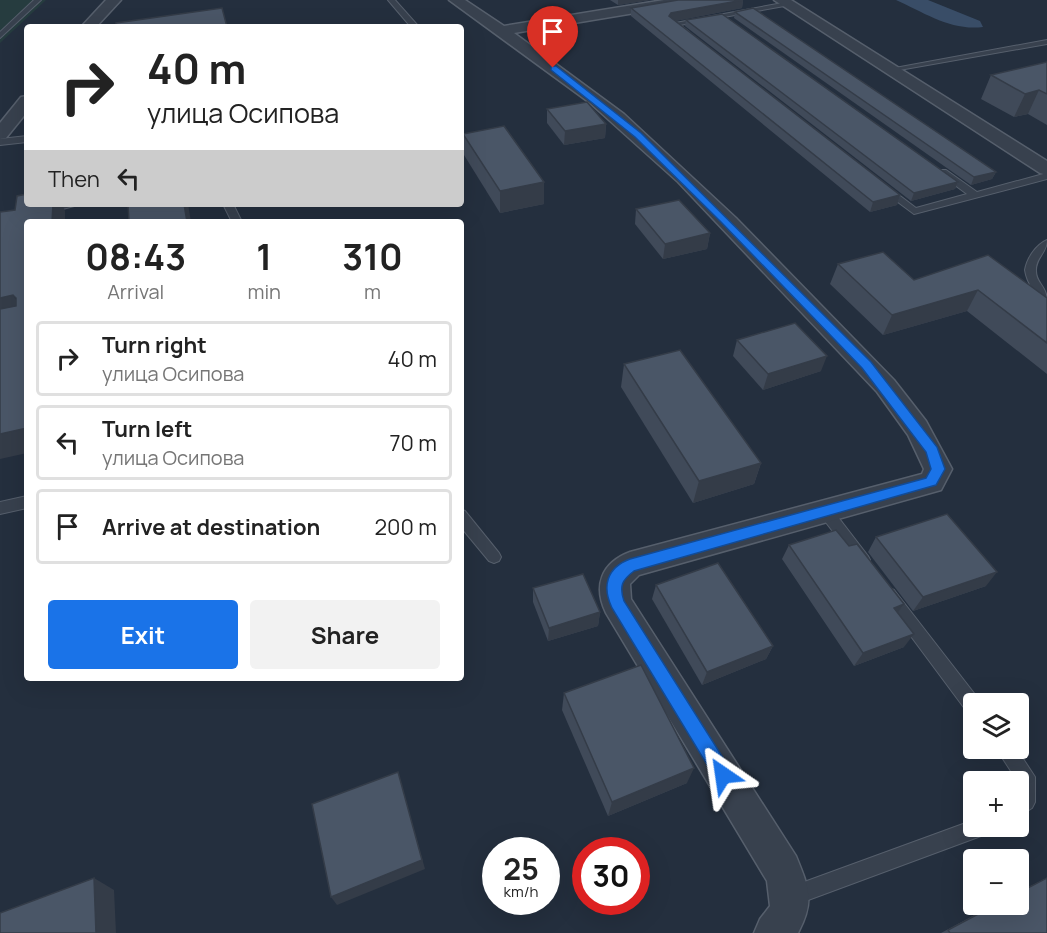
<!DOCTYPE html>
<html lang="en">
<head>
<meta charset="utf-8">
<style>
	:root { --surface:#fff; --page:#f2f2f2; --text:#222; --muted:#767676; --line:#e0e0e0; --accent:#1a73e8 }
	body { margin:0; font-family:Manrope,sans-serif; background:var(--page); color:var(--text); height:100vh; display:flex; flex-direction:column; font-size:22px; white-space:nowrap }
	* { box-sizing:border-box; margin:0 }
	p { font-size:20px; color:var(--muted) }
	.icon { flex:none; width:33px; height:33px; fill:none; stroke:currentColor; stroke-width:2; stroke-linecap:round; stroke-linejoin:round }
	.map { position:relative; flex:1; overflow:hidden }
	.panel { position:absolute; left:24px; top:219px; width:440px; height:462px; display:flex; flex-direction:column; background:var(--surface); border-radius:6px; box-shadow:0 6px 24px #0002 }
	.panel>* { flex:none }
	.top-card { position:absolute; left:24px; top:24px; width:440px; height:183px; border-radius:6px; box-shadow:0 6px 24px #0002; background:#fff; color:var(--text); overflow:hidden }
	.fabs { position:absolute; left:963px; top:693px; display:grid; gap:12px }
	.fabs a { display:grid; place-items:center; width:66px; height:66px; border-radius:6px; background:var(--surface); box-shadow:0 6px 24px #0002; font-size:30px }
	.speed { position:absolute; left:482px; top:837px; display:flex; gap:12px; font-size:30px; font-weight:700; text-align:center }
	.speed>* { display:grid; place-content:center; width:78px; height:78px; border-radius:50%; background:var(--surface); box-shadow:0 6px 24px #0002; line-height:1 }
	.speed small { font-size:15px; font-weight:400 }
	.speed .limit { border:9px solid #d22; background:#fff; color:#111 }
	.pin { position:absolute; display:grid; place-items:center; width:51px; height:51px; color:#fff; margin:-62px -26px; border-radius:50% 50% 50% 0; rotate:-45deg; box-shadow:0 0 6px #0007 }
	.pin .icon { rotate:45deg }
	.me { position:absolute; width:66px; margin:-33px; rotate:328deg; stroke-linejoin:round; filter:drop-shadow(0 0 4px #0008) }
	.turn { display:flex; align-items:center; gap:21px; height:126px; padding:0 24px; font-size:27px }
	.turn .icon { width:78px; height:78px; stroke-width:2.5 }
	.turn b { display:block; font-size:42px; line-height:51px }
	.then { display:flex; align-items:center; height:57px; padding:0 24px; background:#0003; gap:12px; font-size:22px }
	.eta { display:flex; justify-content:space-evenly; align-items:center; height:102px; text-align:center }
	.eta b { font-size:36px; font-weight:700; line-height:42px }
	.primary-button { display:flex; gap:12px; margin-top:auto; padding:12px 24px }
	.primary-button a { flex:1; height:69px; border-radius:6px; background:var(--accent); color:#fff; font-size:24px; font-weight:700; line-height:69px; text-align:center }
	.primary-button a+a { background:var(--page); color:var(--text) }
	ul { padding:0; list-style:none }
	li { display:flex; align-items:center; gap:18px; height:75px; margin:0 12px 9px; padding:0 12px; border:3px solid var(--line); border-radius:6px }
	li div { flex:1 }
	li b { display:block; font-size:22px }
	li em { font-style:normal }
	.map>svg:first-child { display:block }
	.green { fill:#263c3f }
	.water { fill:#394d67 }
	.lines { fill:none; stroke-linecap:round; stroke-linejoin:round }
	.service-casing { stroke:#565f6c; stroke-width:2 }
	.minor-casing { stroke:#565f6c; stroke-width:3 }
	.service { fill:#38414e; fill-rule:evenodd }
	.minor { fill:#38414e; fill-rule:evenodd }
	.wall { fill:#404a59 }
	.shaded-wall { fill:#343c48 }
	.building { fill:#4a5667; stroke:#343c48; stroke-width:1.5 }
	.route { fill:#1a73e8; stroke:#114b97; stroke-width:1.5 }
</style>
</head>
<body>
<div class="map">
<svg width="1047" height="933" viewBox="0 0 1047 933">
	<rect width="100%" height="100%" fill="#242f3e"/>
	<polygon class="green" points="0,0 46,0 0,43"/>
	<path class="water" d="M896,0H928L980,21L983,27C951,31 925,13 896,0Z"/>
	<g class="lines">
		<defs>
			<g id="service">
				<polygon points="34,0 41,0 0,38 0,32"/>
				<polygon points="388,0 395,0 419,27 411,27"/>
				<polygon points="788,2 790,5 680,25 689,32 685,34 670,24"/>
				<polygon points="1047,40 1047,44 888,72 884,70"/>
				<polygon points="27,136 27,142 0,145 0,139"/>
				<polygon points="940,170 946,170 977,192 1047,173 1047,179 914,214 879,188 887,186 916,208 967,194 940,174"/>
				<polygon points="62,204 82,204 47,213 42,210"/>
				<polygon points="223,204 233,204 242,222 232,222"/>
				<path d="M1047,240C1047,253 1035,258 1036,271C1036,284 1047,285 1047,302C1036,297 1027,283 1025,270C1027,258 1036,245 1047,240Z"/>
				<polygon points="27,496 27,508 0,514 0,502"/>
				<polygon points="826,506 831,508 868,556 870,560 868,564 863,566 858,564 821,516 819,512 821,508"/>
				<polygon points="460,509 465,511 499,553 501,557 499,561 494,563 489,561 460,526"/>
				<polygon points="889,588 894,590 980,701 981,704 974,704 974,715 968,713 884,600 881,595 884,590"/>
				<polygon points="996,748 1016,748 1035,777 1035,802 1032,808 1018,817 1018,782"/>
				<polygon points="974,820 974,826 991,826 989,833 792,906 785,903 782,896 785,889"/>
			</g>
			<g id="minor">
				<polygon points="106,0 121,0 96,27 81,27"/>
				<path d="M449,0H465L504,26L664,0H696L689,4L514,33L624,114L736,218L894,380L926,421L952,469L941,490L639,575L630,584L631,599L796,856C809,888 815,901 798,933H754L760,919L770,906L767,881L606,613C593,586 601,563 630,552L922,474L924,469L908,435L877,392L678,182L590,103Z"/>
				<polygon points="774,0 791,0 1047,161 1047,175 1040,173"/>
				<polygon points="27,96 27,112 6,138 0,139 0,123 21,97"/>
			</g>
		</defs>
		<use href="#service" class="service-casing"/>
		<use href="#minor" class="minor-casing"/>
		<use href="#service" class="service"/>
		<use href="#minor" class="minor"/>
	</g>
	<g class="wall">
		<polygon points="610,0 650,0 618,5"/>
		<polygon points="743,0 742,8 675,21 900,195 897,205 870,212 631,16 631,8"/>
		<polygon points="735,12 996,172 992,179 971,185 734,18"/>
		<polygon points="686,20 958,182 955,189 911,201 685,26"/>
		<polygon points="1047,62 1047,125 1028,114 1014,117 981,99 991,75"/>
		<polygon points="547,109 606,124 605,138 564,145 547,123"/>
		<polygon points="463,134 544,182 544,204 500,213 464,155"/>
		<polygon points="636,209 710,233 707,249 663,259 635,224"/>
		<polygon points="838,264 914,280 1047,298 1047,374 967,311 883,335 830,284"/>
		<polygon points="737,340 821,371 763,390 733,356"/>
		<polygon points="624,364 761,463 754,484 693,503 621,387"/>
		<polygon points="876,537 986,586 913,611 868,552"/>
		<polygon points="789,545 849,546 904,604 898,612 904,647 854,666 782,559"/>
		<polygon points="656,585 773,646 766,659 702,685 652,599"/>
		<polygon points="533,588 600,612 598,626 548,641 533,602"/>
		<polygon points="564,693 687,783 608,816 562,710"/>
		<polygon points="1047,878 1047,933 941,933 995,904 1018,904 1018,892"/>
	</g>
	<g class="shaded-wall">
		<polygon points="618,0 650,0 618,5"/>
		<polygon points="743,0 742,8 670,22 669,16 671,13"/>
		<polygon points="1039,90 1028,114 1014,117 1025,94"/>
		<polygon points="606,124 605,138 564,145 565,131"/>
		<polygon points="996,172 992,179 971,185 974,177"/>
		<polygon points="544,182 544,204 500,213 500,191"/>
		<polygon points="958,182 955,189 911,201 914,193"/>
		<polygon points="900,195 897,205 870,212 873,202"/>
		<polygon points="53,204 62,204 65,211 65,222 52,222"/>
		<polygon points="184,204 188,204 191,222 187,222"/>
		<polygon points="710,233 707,249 663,259 665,244"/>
		<polygon points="978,290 967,311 883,335 892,315"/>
		<polygon points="13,295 27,318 0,317 0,298"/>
		<polygon points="827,356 821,371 763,390 768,374"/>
		<polygon points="27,428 27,453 0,459 0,434"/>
		<polygon points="761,463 754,484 693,503 699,481"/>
		<polygon points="997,572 986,586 913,611 923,597"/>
		<polygon points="904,604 894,618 894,608"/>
		<polygon points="600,612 598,626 548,641 549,628"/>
		<polygon points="914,634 904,647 854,666 863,653"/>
		<polygon points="773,646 766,659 702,685 707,672"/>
		<polygon points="694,768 687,783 608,816 612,802"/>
		<polygon points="398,772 425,869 337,905 331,897"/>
		<polygon points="94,878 114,890 116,933 96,933"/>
	</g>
	<g class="building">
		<polygon points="678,0 743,0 671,13 669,16 900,195 873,202 631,8"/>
		<polygon points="222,8 227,27 116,27 116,23"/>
		<polygon points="753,8 996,172 974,177 735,12"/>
		<polygon points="722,14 958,182 914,193 686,20"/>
		<polygon points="1047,62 1047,94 1039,90 1025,94 991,75"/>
		<polygon points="587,102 606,124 565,131 547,109"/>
		<polygon points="504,126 544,182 500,191 463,134"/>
		<polygon points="27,194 27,204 53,204 52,222 27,222 27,428 0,434 0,309 16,306 16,298 13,295 0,298 0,212 15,210 17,196"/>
		<polygon points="679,200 710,233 665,244 636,209"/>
		<polygon points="128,204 184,204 187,222 129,222"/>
		<polygon points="883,252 914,280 988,255 1047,298 1047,343 978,290 892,315 838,264"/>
		<polygon points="795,323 827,356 768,374 737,340"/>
		<polygon points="680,350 761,463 699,481 624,364"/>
		<polygon points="947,514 997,572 923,597 876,537"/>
		<polygon points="836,530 849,546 857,544 904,604 894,608 914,634 863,653 789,545"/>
		<polygon points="718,563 773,646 707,672 656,585"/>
		<polygon points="583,574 600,612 549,628 533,588"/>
		<polygon points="641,665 694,768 612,802 564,693"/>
		<polygon points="398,772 422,860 331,897 312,804"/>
		<polygon points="94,878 96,933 0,933 0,913"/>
		<polygon points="1047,878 1047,933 950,933 948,930 997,904 1018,904 1018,893"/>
	</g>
	<path class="route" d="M551,66H556L641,133L871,362L937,447L945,469L936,485L634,571C622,580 619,586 624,601L730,769L732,775L730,781L723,784L717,781L612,608C602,587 606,568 630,559L926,478L931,469L926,452L862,368L721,222L635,137L551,70Z"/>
</svg>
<div class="fabs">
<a><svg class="icon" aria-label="layers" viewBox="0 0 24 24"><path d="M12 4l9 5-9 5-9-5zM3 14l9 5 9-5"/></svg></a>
<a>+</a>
<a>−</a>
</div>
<div class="speed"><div>25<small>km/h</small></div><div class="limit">30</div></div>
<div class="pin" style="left:553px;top:68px;background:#d93025"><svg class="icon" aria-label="arrive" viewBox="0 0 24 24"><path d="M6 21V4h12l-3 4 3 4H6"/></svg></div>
<svg class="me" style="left:723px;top:775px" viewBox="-20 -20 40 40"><path d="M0-17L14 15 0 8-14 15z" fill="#1a73e8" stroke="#fff" stroke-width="4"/></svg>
<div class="top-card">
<div class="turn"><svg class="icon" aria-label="right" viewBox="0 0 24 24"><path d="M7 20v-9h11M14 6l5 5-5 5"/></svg><div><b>40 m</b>улица Осипова</div></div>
<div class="then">Then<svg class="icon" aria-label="left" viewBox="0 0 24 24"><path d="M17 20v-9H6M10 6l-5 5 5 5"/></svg></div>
</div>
<section class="panel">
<div class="eta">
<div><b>08:43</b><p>Arrival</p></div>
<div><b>1</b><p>min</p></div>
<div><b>310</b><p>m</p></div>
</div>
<ul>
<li><svg class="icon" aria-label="right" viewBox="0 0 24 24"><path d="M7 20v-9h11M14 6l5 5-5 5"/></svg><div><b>Turn right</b><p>улица Осипова</p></div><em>40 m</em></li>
<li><svg class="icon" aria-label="left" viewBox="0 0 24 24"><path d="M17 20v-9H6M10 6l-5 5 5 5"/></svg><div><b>Turn left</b><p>улица Осипова</p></div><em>70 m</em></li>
<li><svg class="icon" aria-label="arrive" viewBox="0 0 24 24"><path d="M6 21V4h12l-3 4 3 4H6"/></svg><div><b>Arrive at destination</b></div><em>200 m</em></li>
</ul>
<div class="primary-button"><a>Exit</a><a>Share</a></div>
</section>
</div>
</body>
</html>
